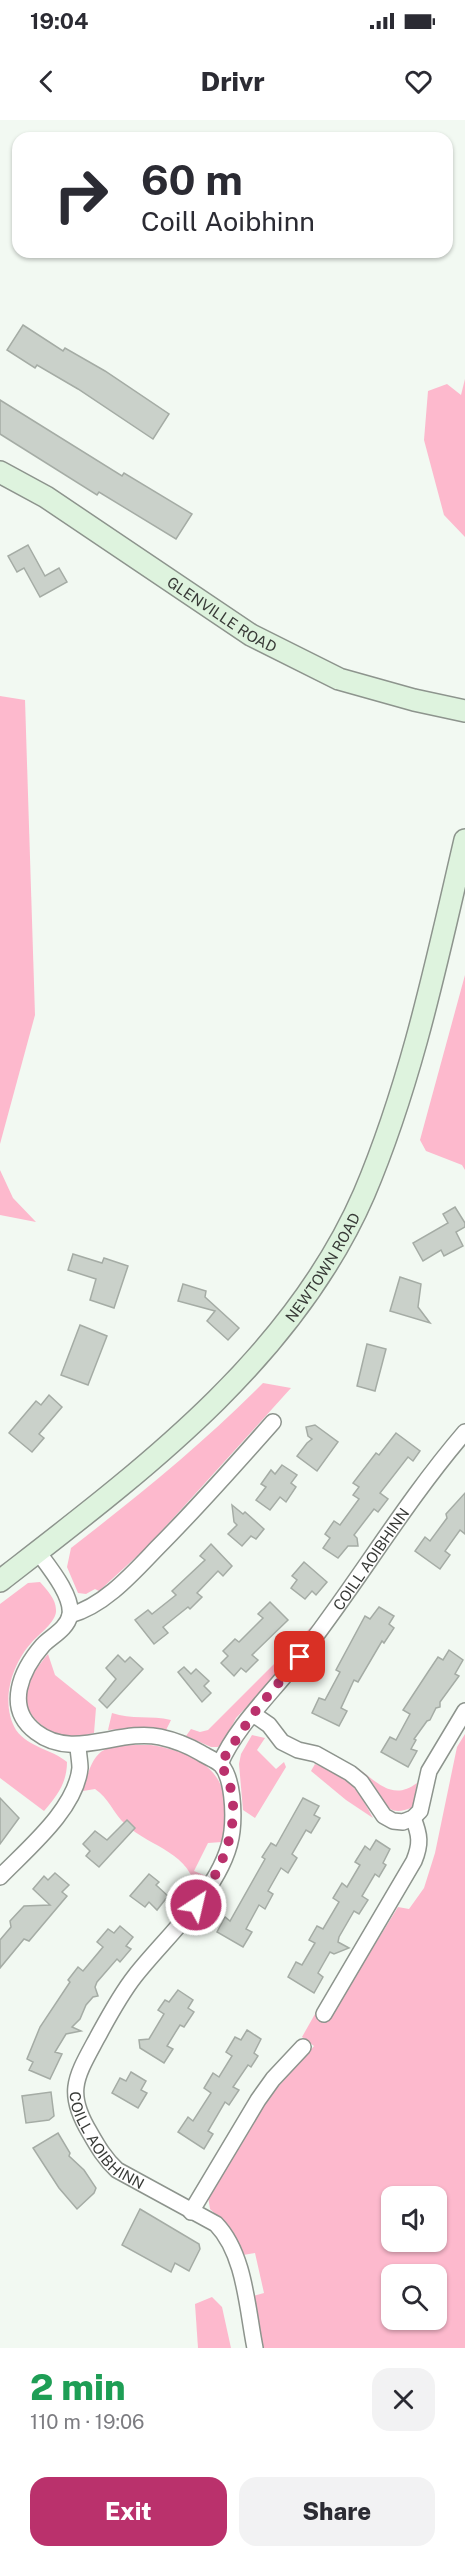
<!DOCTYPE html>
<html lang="en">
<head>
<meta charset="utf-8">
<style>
	:root { --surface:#fff; --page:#f2f2f3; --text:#2b2b33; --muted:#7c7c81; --accent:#ba316c }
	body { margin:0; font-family:"Public Sans",sans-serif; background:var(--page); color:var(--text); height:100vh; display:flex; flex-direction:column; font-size:22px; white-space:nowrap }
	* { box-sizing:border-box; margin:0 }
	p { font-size:20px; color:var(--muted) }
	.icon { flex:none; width:33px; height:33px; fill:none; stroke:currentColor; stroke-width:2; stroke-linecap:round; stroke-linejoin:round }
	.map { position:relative; height:2228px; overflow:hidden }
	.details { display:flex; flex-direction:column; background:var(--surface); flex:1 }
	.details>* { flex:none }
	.hud { position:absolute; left:12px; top:12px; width:441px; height:126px; border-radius:18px; box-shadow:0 2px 4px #0004; background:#fff; color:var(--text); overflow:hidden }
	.controls { position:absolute; left:381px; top:2066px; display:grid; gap:12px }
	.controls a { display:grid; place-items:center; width:66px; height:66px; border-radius:12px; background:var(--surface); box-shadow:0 2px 4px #0004; font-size:30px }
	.pin { position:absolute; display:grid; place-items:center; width:51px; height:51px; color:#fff; margin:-26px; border-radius:12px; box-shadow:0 3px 9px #0006 }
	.me { position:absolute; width:66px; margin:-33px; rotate:35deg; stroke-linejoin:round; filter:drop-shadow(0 0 4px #0008) }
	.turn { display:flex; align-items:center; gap:21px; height:126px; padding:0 30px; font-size:27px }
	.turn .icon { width:78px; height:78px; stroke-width:2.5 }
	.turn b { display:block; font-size:42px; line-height:51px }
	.round { display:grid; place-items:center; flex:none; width:63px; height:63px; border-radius:18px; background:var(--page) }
	.summary { display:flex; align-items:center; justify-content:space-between; height:102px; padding:0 30px }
	h1 { font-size:36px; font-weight:800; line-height:45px; color:#1e9e55 }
	.action { display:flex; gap:12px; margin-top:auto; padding:12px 30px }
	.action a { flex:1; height:69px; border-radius:18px; background:var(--accent); color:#fff; font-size:24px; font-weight:800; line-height:69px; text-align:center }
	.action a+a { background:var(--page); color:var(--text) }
	.status { display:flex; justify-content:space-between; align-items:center; height:42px; padding:0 30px; background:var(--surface); direction:ltr }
	.status svg { height:16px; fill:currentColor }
	header { display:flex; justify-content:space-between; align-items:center; height:78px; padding:0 30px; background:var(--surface); font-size:27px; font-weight:800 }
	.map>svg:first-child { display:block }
	.green { fill:#fdb9cd; fill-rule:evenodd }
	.building { fill:#cad1ca; stroke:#a5aca5; stroke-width:1.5 }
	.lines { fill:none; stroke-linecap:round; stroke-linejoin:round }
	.street-casing { stroke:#8d948d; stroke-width:18 }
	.secondary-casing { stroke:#8d948d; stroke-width:24 }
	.street { stroke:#fff; stroke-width:15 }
	.secondary { stroke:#def3de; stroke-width:21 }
	.route { stroke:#ba316c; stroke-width:10; stroke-dasharray:0 18 }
	.labels { text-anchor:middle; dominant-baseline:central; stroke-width:5; stroke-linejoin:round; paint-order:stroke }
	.street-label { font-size:15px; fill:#383a37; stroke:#f2f9f2 }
</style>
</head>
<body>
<div class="status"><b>19:04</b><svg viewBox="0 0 49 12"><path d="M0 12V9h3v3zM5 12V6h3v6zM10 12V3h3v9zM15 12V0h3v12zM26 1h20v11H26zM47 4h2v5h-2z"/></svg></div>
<header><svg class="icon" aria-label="back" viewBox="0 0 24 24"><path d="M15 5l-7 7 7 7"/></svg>Drivr<svg class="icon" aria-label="heart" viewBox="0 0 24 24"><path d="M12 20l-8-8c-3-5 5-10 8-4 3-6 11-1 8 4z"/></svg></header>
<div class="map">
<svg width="465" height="2228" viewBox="0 0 465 2228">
	<rect width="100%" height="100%" fill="#f2f9f2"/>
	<g class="green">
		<polygon points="465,259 465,417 444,395 424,320 428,271 447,264 461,275"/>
		<polygon points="0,576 25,580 35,895 0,1024"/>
		<polygon points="465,855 465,1050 462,1045 426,1031 420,1020"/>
		<polygon points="0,1050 13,1078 36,1102 0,1095"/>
		<path d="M263,1263L291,1268L148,1426L99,1471L95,1469L86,1474L78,1473L67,1447L71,1428C138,1376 204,1323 263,1263Z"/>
		<path d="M40,1462C47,1470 56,1479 56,1490C57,1501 39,1514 32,1522C11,1545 0,1583 16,1610C29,1628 52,1629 67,1642C67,1663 57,1676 44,1691L0,1658V1484L28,1463Z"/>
		<polygon points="313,1505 269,1563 236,1598 223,1624 218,1627 211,1627 186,1616 191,1609 200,1612 208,1610"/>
		<path d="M48,1534L55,1555L96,1588L94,1613C88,1614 82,1617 76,1618C55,1619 24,1598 26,1576C27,1560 38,1546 48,1534Z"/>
		<path d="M112,1593C131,1600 151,1595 171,1600L166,1610L142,1607L108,1610Z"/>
		<path d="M465,1614V2228H263L253,2176L264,2173L255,2133L243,2135C234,2109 229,2107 210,2089L208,2076L246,2012L277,1968L314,1926L302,1917L315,1894L327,1902L398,1787L409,1789L424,1768L435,1733L457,1627ZM392,2076H436V2121H392ZM392,2154H436V2199H392Z"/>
		<polygon points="252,1615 265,1618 257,1630 276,1649 284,1642 286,1647 255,1698 243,1690 239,1644 241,1634"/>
		<path d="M151,1625C210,1635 236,1659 222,1722L208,1723L194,1751L206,1756L196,1773C192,1732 151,1728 125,1704C114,1694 108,1677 95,1669L83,1671C95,1623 104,1625 151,1625Z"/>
		<path d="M315,1644C351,1660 354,1663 373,1698L346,1680L311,1651Z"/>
		<path d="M355,1646C376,1661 392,1682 417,1663L413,1687C387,1699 385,1682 373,1664C368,1657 361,1652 355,1646Z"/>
		<polygon points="212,2177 222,2187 231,2228 198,2228 195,2184"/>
	</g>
	<g class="building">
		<polygon points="23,205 63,231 65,228 105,251 169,294 153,319 78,269 37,245 35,248 7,230"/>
		<polygon points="0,280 122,356 124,353 192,394 176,419 99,372 97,375 0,314"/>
		<polygon points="28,425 45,456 59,448 67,462 40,477 24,448 17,452 8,436"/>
		<polygon points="455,1087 465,1103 465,1107 456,1112 463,1126 444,1136 441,1130 423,1141 413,1123 448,1103 443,1094"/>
		<polygon points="73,1134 102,1143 104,1138 128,1146 114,1188 90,1180 96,1159 68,1150"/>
		<polygon points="400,1157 421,1164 418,1187 430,1203 390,1191"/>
		<polygon points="183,1164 206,1171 205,1177 239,1208 228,1220 207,1201 215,1191 178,1181"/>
		<polygon points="80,1205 107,1216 88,1265 61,1255"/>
		<polygon points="367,1224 386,1229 375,1271 357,1266"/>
		<polygon points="49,1275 62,1287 39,1314 44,1318 32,1332 9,1313 36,1281 41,1285"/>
		<polygon points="315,1305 338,1322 317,1351 297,1336 307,1323 312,1319 308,1316 306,1307"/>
		<polygon points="396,1313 420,1331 413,1341 408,1337 380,1373 388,1379 378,1392 374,1389 354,1415 357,1418 358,1426 348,1426 338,1438 323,1428 330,1418 325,1414 334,1401 340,1405 359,1379 353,1375 359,1367 353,1363 376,1333 379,1335"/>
		<polygon points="282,1345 297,1355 291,1363 296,1367 286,1382 280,1377 270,1390 256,1380 266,1367 261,1364 271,1350 275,1354"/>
		<polygon points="465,1373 465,1414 460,1410 445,1431 450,1435 440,1449 415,1431 425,1417 430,1421 447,1398 446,1394"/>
		<polygon points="232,1385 243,1394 245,1392 264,1409 256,1419 251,1416 242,1426 228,1414 237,1405 234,1402"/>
		<polygon points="211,1424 232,1446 223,1456 218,1451 197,1473 202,1477 190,1489 188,1487 163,1507 168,1513 154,1524 135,1500 148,1490 152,1494 176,1475 172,1471 205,1440 200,1436"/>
		<polygon points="304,1442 327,1462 316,1475 312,1471 305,1479 291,1468 297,1460 292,1456"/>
		<polygon points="270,1482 288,1500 252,1535 258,1540 246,1552 241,1548 234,1556 221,1543 228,1536 223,1531 235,1519 239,1522 263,1498 258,1494"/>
		<polygon points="379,1487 394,1496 389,1504 394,1508 384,1523 382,1521 358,1562 354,1560 341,1588 347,1591 339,1606 312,1593 319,1578 325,1580 340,1552 336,1550 365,1496 370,1499"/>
		<polygon points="449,1530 463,1540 455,1554 459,1556 440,1582 440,1587 436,1588 430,1600 427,1601 414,1619 416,1620 411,1629 417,1631 408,1647 381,1632 390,1617 396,1620 410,1594 403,1590 428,1552 438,1537 443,1540"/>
		<polygon points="118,1535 125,1542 130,1537 143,1549 107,1588 99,1580 116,1559 106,1548"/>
		<polygon points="184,1547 191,1554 196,1549 209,1561 204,1566 211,1573 202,1582 178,1552"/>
		<polygon points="0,1678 19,1698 0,1724"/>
		<polygon points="303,1678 319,1686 314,1695 320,1698 311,1713 306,1710 292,1734 297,1738 288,1753 281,1748 268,1771 273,1774 265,1789 259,1785 246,1809 252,1812 243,1827 217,1812 225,1797 230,1801 265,1739 262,1737 271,1723 276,1726"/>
		<polygon points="127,1700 135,1708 99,1747 86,1736 90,1731 83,1724 95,1711 107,1720"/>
		<polygon points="376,1720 390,1729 383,1743 386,1745 379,1757 375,1754 362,1776 368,1780 359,1794 354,1791 339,1817 338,1822 349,1828 334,1834 330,1832 318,1853 323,1857 314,1873 288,1857 296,1842 302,1845 315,1823 309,1820 317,1806 323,1809 339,1782 333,1778 342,1763 347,1767 360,1745 355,1742 365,1726 370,1730"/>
		<polygon points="55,1753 69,1765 62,1772 67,1776 29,1821 24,1819 0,1848 0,1820 11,1807 10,1801 24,1786 50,1785 33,1769 44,1756 48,1760"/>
		<polygon points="149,1754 159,1762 156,1765 168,1776 157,1790 149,1782 145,1787 130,1776"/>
		<polygon points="120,1806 133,1817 126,1826 131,1829 120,1842 117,1839 97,1862 95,1867 98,1876 93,1877 86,1885 80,1899 72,1907 81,1911 66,1914 55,1932 62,1934 50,1959 29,1950 33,1942 27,1939 40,1907 70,1862 68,1860 78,1847 83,1851 103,1827 97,1822 108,1809 114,1813"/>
		<polygon points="178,1870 193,1880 188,1888 194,1892 184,1907 180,1905 167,1926 173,1929 164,1943 140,1928 139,1920 149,1919 164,1894 158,1890 165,1880 169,1882"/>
		<polygon points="247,1910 261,1919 254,1933 258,1936 251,1947 248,1945 233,1967 239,1970 229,1985 225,1982 208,2011 213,2014 204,2029 178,2012 188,1997 193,2001 211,1973 204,1968 213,1953 219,1957 232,1936 226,1932 235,1917 241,1920"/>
		<polygon points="131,1952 146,1961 141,1970 147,1973 138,1988 112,1973 120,1958 126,1961"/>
		<polygon points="51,1972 54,1996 49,2000 26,2003 22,1976"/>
		<polygon points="58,2013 70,2033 69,2036 84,2050 96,2068 94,2073 77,2089 59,2068 33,2028"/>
		<polygon points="140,2089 199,2124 200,2129 189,2151 175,2143 171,2152 122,2125"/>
	</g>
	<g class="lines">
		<defs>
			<g id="street">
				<path id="s1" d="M38,1432C49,1447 73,1476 70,1495C67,1509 52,1516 43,1525C21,1550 4,1588 36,1612C73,1641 119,1608 160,1617C174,1620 189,1626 201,1633C207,1637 216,1640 221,1645C233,1658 234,1693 232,1711C226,1765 167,1815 135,1856C120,1875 109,1896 97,1918C76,1957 65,1972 90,2013C98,2027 105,2039 117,2050L216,2104C245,2134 247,2188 255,2228"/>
				<path d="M70,1495C104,1486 133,1453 157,1428C197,1388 235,1345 273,1302"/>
				<polyline points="253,1594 269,1605 282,1622 298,1630 316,1634 350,1653 361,1662 384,1696 393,1701 403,1702 413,1698 420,1691 429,1651 465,1591"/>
				<path id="s2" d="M220,1644C236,1606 274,1571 299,1538C357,1464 404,1383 465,1312"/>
				<path d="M0,1757C27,1729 76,1689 80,1648C80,1641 78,1632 78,1625"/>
				<path d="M324,1894L414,1741C421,1724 420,1715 413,1698"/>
				<polyline points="191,2092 258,1980 273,1959 303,1927"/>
			</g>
			<g id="secondary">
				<path id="s3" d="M0,352L46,377L251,515L339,559L414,580L465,591"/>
				<path id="s4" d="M0,1461C139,1353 292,1240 364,1074C412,961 437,840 465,720"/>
			</g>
		</defs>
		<use href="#street" class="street-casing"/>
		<use href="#secondary" class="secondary-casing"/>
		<use href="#street" class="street"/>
		<use href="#secondary" class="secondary"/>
	</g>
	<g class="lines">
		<path class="route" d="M196,1785C225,1747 249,1688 220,1644L253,1594L300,1537"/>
	</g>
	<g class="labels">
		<g class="street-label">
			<text stroke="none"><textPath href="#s3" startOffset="264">GLENVILLE ROAD</textPath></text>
			<text stroke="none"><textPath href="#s4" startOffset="453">NEWTOWN ROAD</textPath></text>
			<text stroke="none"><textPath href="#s2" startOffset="255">COILL AOIBHINN</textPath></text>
			<text stroke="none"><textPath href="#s1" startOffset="844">COILL AOIBHINN</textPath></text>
		</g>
	</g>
</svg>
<div class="controls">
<a><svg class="icon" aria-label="sound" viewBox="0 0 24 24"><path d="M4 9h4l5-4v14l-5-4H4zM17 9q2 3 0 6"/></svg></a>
<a><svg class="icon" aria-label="search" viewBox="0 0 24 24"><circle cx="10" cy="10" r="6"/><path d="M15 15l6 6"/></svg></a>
</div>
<div class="pin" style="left:300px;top:1537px;background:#d93025"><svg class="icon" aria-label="arrive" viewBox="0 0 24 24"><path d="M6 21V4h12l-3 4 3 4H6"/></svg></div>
<svg class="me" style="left:196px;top:1785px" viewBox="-20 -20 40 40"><circle r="17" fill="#ba316c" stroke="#fff" stroke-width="3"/><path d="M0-11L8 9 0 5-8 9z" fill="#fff"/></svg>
<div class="hud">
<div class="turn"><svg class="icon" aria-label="right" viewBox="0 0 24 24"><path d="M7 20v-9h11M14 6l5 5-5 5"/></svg><div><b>60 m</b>Coill Aoibhinn</div></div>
</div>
</div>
<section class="details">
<div class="summary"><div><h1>2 min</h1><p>110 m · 19:06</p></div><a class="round"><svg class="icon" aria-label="close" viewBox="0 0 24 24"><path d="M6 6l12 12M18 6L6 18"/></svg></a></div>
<div class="action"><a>Exit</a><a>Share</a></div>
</section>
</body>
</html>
